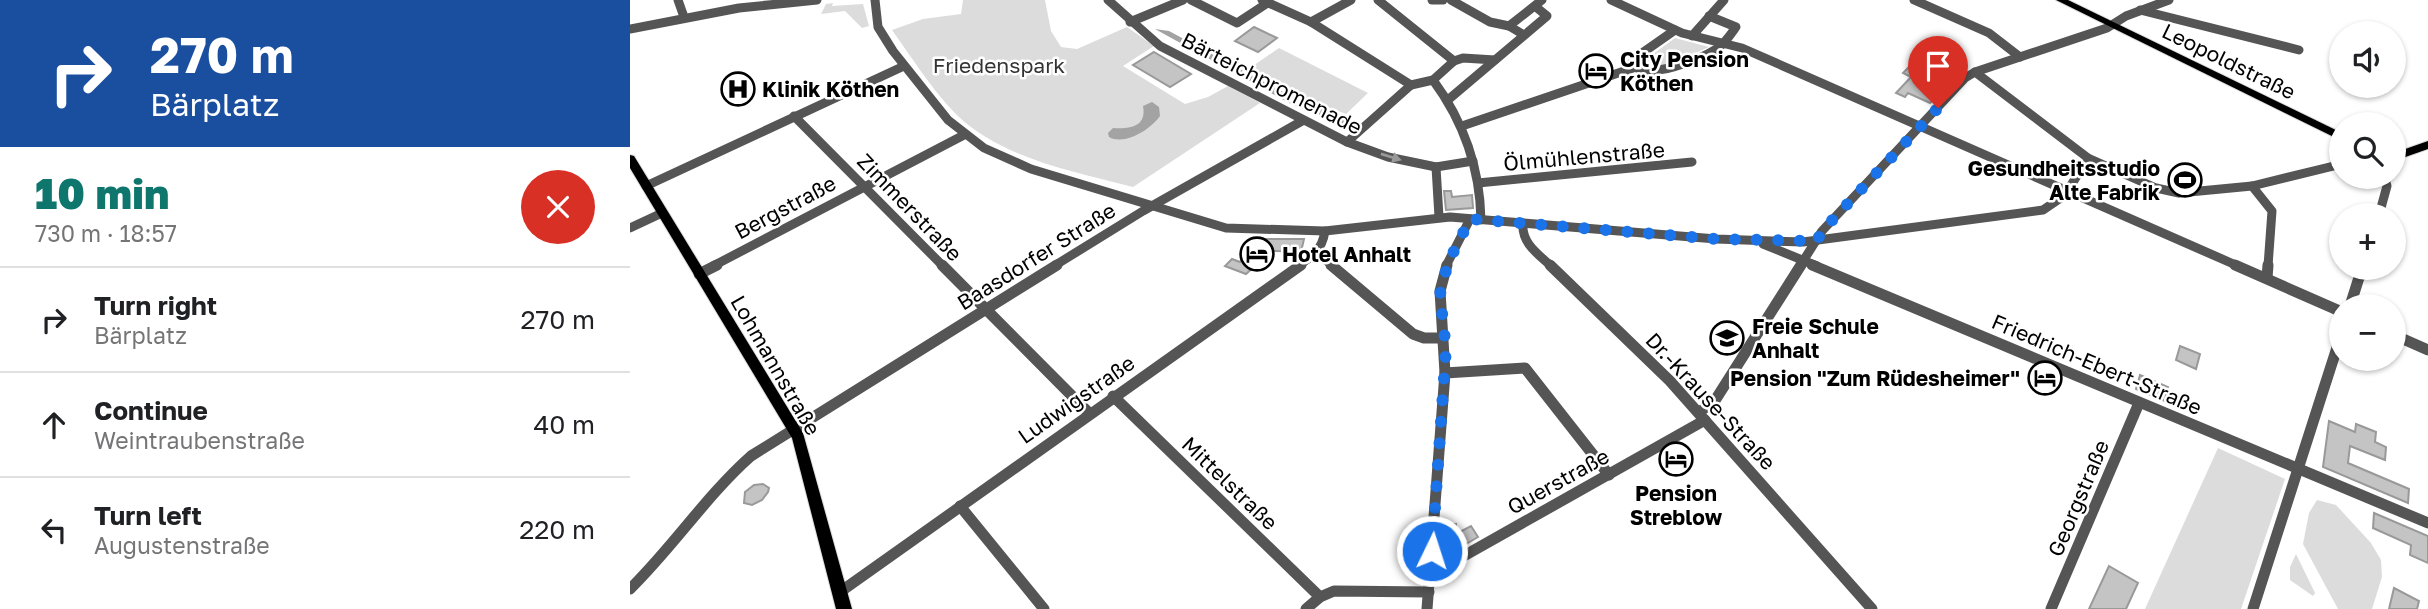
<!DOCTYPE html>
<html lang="en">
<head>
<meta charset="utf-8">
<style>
	:root { --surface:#fff; --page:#f2f2f2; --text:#202124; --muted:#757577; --line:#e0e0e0; --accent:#0f766e }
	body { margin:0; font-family:"Golos Text",sans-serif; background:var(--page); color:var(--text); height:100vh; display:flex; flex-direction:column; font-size:26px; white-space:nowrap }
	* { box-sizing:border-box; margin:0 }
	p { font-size:23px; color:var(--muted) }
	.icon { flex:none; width:38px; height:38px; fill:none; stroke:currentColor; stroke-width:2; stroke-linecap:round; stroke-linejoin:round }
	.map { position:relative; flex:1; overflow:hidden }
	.sheet { display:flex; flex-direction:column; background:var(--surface); width:630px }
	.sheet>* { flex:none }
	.hud { background:#1a4fa0; color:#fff; overflow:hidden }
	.fabs { position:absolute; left:1699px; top:21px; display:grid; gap:14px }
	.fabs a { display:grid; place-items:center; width:77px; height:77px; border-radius:50%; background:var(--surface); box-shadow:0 2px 5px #0004; font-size:35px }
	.pin { position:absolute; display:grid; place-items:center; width:60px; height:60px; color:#fff; margin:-72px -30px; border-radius:50% 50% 50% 0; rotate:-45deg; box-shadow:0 0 7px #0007 }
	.pin .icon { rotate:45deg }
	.me { position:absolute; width:77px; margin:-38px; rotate:4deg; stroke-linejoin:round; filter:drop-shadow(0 0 5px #0008) }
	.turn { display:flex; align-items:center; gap:24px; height:147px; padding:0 35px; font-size:32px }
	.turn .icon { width:91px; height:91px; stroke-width:2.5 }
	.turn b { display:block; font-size:49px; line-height:60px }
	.round { display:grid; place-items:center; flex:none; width:74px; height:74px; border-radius:37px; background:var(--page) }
	.overview { display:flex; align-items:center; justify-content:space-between; height:119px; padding:0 35px }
	h1 { font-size:42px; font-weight:800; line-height:52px; color:var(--accent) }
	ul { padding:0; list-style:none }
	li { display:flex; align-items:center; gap:21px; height:105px; padding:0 35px; border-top:2px solid var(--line) }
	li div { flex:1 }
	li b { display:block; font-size:26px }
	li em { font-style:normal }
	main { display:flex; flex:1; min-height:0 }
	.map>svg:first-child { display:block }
	.green { fill:#dcdcdc }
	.water { fill:#a3a3a3 }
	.building { fill:#c4c4c4; stroke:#999; stroke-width:2 }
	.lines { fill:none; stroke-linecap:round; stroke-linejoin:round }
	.major-casing { stroke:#dbdbdb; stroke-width:2 }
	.minor-far1 { stroke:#555; stroke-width:9 }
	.minor { stroke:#555; stroke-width:11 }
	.major { fill:#000; fill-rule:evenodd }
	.oneway { fill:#999 }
	.route { stroke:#1a73e8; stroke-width:12; stroke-dasharray:0 21.6 }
	.labels { text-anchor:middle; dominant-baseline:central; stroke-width:5; stroke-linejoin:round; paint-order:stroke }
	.poi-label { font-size:21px; font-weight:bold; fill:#000; stroke:#fff; text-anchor:start }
	.street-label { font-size:21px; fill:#000; stroke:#fff }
	.park-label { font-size:21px; fill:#333; stroke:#fff }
</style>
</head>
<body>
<main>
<section class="sheet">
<div class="hud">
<div class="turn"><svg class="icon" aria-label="right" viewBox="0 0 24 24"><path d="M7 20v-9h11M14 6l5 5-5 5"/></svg><div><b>270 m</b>Bärplatz</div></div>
</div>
<div class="overview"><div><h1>10 min</h1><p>730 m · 18:57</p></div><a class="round" style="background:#d93025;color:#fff"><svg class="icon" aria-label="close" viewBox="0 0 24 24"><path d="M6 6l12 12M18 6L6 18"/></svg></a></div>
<ul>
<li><svg class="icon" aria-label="right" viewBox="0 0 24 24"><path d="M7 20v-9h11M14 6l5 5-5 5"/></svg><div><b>Turn right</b><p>Bärplatz</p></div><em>270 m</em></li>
<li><svg class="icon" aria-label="ahead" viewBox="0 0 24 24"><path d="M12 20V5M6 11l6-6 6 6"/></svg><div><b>Continue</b><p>Weintraubenstraße</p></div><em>40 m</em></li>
<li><svg class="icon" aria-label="left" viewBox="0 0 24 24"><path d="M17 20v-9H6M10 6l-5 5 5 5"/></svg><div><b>Turn left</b><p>Augustenstraße</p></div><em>220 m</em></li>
</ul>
</section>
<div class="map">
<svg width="1798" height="609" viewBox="0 0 1798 609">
	<rect width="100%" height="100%" fill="#fff"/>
	<g class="green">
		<path d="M333,0H415L421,31L431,47L447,49L497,27L524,46L493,66L555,104L578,97L598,86L630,103L503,187C447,172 388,162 341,127C312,106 283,59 262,30L293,19L331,14Z"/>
		<polygon points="203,3 202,6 233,4 239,26 232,28 215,11 191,14 196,4"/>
		<path d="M1045,38L1079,47C1063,54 1028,73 1012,65L1011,63Z"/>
		<polygon points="649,48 738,93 716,114 670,96 617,70"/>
		<polygon points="1588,448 1655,479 1611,609 1515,609"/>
		<polygon points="1687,500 1706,505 1741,543 1751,560 1752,577 1742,609 1708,609 1673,544 1679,513"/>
		<polygon points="1666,554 1685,593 1683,596 1660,580 1660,567"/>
	</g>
	<g class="water">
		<polygon points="525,29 539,31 666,99 730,124 724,128 659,103"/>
		<path d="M522,102L529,107L530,116C521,129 495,146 479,137L478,133L483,128C500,129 517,127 513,106Z"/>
	</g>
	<g class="building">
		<polygon points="624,27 647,38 628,52 605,41"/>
		<polygon points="524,52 561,74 540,87 503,65"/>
		<polygon points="1279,67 1287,70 1285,73 1294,78 1289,83 1311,93 1300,103 1278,93 1275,97 1266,93 1281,77 1273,73"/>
		<polygon points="814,191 821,191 822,197 842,195 843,208 816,210"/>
		<polygon points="625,239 674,239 671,252 623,250"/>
		<polygon points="621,250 641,260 633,268 627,264 616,274 595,266 602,259 610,262"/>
		<polygon points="1550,346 1570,354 1566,369 1546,360"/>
		<polygon points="1510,375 1538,387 1535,401 1506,389"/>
		<polygon points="1699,421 1725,432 1726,424 1746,432 1745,442 1756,447 1755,460 1720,446 1718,463 1779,489 1778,503 1693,467"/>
		<polygon points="133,484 139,488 138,492 132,500 122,505 114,503 115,492 124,485"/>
		<polygon points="1744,513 1798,536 1798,563 1780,555 1781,545 1743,528"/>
		<polygon points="814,524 826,524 826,534 841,526 848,537 819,554 812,551"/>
		<polygon points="1479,566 1508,583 1496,609 1459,609"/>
		<polygon points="1764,588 1789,601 1787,609 1759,609"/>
	</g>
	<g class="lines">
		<defs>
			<g id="major">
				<polygon points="1426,0 1438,0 1712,133 1712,141"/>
				<polygon points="1798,141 1798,149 1764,161 1764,153"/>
				<polygon points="0,155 4,156 173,433 222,609 206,609 162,438 0,168"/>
			</g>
		</defs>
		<use href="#major" class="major-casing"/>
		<g class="minor-far1">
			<polyline points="48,0 54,17"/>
			<polyline points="245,0 248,27 263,51 318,120 354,148 401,169 596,228 695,231 820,217 1086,239 1173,242 1413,210 1435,195 1458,158 1526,188 1549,193 1622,186 1712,164"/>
			<polyline points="478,0 530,46 717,142 758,157 806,167 843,161"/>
			<polyline points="561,0 607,23 639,2"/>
			<polyline points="632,0 681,22 781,85"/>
			<polyline points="748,0 824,61"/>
			<polyline points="802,0 813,0"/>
			<polyline points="821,0 860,22 879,26 894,35"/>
			<polyline points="981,0 1052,33 1112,48 1608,266"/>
			<polyline points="1284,0 1359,33 1390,57"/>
			<polyline points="1510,10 1669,50"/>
			<polyline points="500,22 553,0"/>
			<polyline points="681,22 721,0"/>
			<polyline points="879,26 912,0"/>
			<polyline points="0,29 109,8 187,0"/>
			<path d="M1045,30L1005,58L1001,64C1018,81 1069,60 1088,48C1095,43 1101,34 1106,27L1079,16"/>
			<polyline points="1062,36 1094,0"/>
			<polyline points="824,61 833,58 865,60"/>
			<polyline points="1345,72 1458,158"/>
			<path d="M803,80C834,122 850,168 851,220"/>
			<polyline points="781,85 803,80 824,61"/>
			<polyline points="819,99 917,16 906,7"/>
			<polyline points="164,116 313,266"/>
			<polyline points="832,126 1003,68"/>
			<polyline points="717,142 781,85"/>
			<polyline points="806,167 809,217"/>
			<polyline points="848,183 1062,162"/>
			<polyline points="16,186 274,66"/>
			<polyline points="1622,186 1642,211 1638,266"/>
			<polyline points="1749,215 1757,186 1754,177"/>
			<path d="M893,223C891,243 908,254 921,266"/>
			<polyline points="0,228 32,213"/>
			<polyline points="1133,244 1187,266"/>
			<polyline points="687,253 703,266"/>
			<polyline points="83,266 334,135"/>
			<polyline points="424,266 513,211 672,121"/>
			<path d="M668,266C683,256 692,250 695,231"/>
			<polyline points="816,266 840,219"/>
			<polyline points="1170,266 1192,231 1335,78 1345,72 1477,28 1496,16 1539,0"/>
		</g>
		<g class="minor">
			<polyline points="312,265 459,413"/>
			<polyline points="701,265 783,334 794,338 813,338"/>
			<polyline points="920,265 1040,381 1242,609"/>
			<polyline points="1182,265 1798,523"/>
			<polyline points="1605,265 1712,312"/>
			<polyline points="69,274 87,265"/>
			<polyline points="1637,278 1638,265"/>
			<polyline points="1720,306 1732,268"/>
			<polyline points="1764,335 1798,350"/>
			<polyline points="815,373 895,368 979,475"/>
			<polyline points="483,396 690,597"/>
			<polyline points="1069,412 1084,402 1171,265"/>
			<polyline points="330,506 414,609"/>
			<polyline points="800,575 1075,420"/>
			<path d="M0,589C43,547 76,496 121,456L427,265"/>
			<polyline points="210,592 671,265"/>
			<polyline points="676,609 690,597 704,591 799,592"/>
			<polyline points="797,609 815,373 810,291 817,265"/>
			<polyline points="1421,609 1509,403"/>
			<polyline points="1623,609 1712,332"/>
		</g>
		<use href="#major" class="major"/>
	</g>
	<defs><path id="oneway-solid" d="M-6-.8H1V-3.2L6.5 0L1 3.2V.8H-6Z" transform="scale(1.75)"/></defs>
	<use class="oneway" href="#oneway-solid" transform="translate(761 157) rotate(17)"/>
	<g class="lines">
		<polyline class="route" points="802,551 816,349 810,294 818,263 840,219 1086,239 1187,241 1192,231 1308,108"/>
	</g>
	<defs>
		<symbol id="hotel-ring" viewBox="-11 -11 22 22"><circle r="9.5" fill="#fff" stroke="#000" stroke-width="1.5"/><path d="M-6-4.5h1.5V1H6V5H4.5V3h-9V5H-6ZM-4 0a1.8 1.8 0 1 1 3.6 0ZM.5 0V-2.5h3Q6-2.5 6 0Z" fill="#000"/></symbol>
		<symbol id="hospital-ring" viewBox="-11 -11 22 22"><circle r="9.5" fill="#fff" stroke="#000" stroke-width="1.5"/><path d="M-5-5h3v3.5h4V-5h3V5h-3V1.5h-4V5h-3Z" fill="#000"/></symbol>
		<symbol id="stadium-ring" viewBox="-11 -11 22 22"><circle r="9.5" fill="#fff" stroke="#000" stroke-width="1.5"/><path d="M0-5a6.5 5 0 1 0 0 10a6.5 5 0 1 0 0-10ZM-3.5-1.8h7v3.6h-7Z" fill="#000"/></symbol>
		<symbol id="school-ring" viewBox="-11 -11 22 22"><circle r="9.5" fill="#fff" stroke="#000" stroke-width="1.5"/><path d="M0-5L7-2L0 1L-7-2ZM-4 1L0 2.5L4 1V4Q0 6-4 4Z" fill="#000"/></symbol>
	</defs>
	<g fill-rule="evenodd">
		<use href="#hotel-ring" x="947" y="52" width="38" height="38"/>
		<use href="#hospital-ring" x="89" y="70" width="38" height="38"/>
		<use href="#stadium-ring" x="1536" y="161" width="38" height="38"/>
		<use href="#hotel-ring" x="608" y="235" width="38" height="38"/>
		<use href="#school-ring" x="1078" y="319" width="38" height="38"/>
		<use href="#hotel-ring" x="1396" y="359" width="38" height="38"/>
		<use href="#hotel-ring" x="1027" y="440" width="38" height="38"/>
	</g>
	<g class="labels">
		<g class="poi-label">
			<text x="990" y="59">City Pension<tspan x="990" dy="24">Köthen</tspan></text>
			<text x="132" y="89">Klinik Köthen</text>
			<text x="1530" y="168" text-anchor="end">Gesundheitsstudio<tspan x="1530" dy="24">Alte Fabrik</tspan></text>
			<text x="652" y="254">Hotel Anhalt</text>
			<text x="1122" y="326">Freie Schule<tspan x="1122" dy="24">Anhalt</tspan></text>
			<text x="1390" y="378" text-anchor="end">Pension "Zum Rüdesheimer"</text>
			<text x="1046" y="493" text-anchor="middle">Pension<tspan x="1046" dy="24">Streblow</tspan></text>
		</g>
		<g class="street-label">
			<text transform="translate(1599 61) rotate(26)">Leopoldstraße</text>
			<text transform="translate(642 83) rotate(27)">Bärteichpromenade</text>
			<text transform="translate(954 156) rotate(-5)">Ölmühlenstraße</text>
			<text transform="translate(155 207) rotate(-28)">Bergstraße</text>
			<text transform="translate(280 207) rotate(46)">Zimmerstraße</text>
			<text transform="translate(406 256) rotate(-32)">Baasdorfer Straße</text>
			<text transform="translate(1467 364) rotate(23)">Friedrich-Ebert-Straße</text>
			<text transform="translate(146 365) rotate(60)">Lohmannstraße</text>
			<text transform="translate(446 399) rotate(-35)">Ludwigstraße</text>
			<text transform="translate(1081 401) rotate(47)">Dr.-Krause-Straße</text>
			<text transform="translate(928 481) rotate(-29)">Querstraße</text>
			<text transform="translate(600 483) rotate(44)">Mittelstraße</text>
			<text transform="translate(1448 498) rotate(-67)">Georgstraße</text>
		</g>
		<g class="park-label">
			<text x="369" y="65">Friedenspark</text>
		</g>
	</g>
</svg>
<div class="fabs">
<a><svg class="icon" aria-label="sound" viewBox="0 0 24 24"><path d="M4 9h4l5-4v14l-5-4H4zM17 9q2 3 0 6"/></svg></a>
<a><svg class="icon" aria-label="search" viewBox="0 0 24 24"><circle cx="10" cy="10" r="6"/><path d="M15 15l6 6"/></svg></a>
<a>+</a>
<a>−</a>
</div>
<div class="pin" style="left:1308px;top:108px;background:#d93025"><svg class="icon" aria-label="arrive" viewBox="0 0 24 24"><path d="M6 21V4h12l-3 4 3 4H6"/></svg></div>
<svg class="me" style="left:802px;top:551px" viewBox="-20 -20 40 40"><circle r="17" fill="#1a73e8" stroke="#fff" stroke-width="3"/><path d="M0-11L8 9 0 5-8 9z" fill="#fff"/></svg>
</div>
</main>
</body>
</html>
